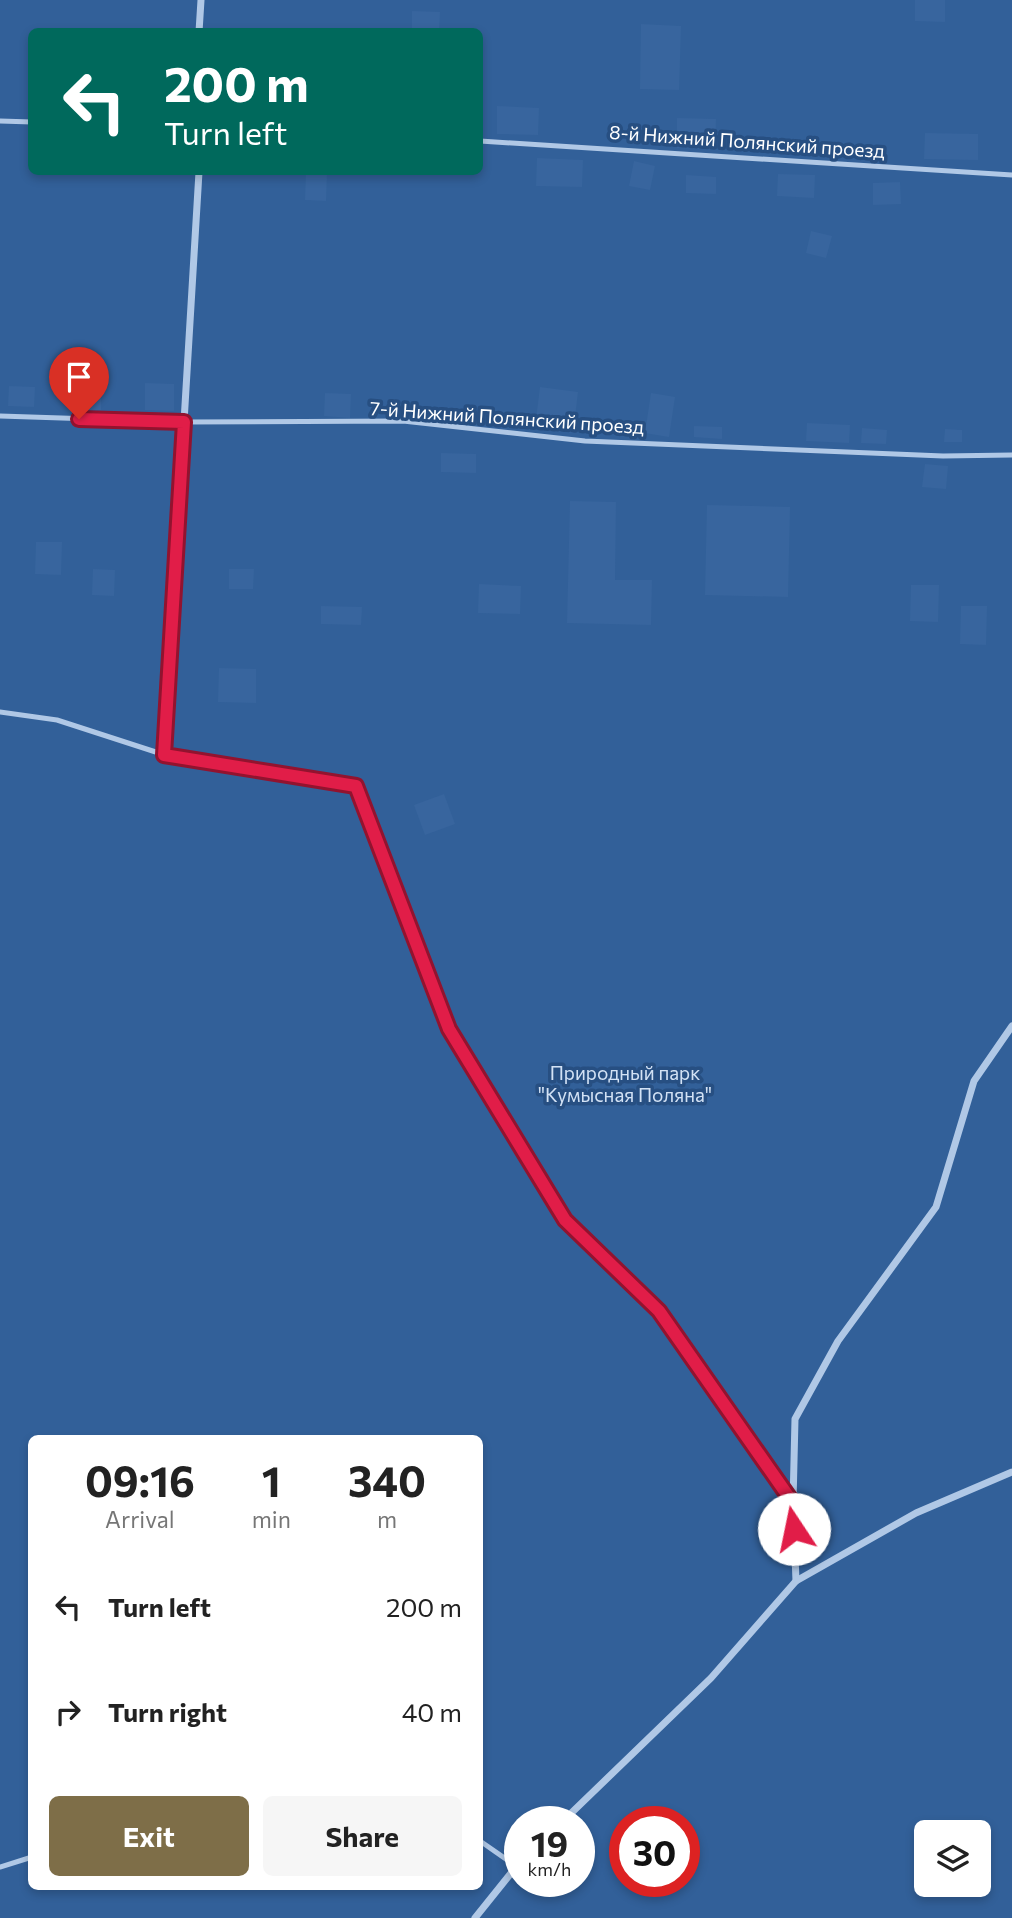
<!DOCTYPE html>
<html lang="en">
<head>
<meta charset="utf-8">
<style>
	:root { --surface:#fff; --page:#f6f6f6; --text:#222; --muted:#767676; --accent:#7e6e48 }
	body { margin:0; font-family:Commissioner,sans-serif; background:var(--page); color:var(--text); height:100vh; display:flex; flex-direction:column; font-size:26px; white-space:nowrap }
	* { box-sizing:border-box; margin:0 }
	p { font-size:23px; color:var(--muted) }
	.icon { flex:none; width:38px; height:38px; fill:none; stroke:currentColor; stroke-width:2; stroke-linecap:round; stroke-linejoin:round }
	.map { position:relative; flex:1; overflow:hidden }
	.sheet { position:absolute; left:28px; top:1435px; width:455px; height:455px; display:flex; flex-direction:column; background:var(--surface); border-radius:10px; box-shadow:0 4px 10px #0003 }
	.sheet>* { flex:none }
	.hud { position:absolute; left:28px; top:28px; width:455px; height:147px; border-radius:10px; box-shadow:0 4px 10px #0003; background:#00695c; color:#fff; overflow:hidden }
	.controls { position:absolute; left:914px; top:1820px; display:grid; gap:14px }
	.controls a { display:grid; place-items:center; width:77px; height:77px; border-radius:10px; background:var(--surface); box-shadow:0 4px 10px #0003; font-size:35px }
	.speed { position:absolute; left:504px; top:1806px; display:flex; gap:14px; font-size:35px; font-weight:700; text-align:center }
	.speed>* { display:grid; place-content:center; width:91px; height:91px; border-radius:50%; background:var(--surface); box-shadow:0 4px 10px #0003; line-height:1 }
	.speed small { font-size:18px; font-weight:400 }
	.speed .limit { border:10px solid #d22; background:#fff; color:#111 }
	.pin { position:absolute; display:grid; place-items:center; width:60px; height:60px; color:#fff; margin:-72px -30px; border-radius:50% 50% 50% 0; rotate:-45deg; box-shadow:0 0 7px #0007 }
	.pin .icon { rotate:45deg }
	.me { position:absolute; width:77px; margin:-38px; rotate:349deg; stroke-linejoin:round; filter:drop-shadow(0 0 5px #0008) }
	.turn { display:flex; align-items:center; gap:24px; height:147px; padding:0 21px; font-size:32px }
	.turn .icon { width:91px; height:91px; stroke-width:2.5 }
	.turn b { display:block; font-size:49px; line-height:60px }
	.eta { display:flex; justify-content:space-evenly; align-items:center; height:119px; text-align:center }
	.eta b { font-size:42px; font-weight:700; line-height:49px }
	.cta { display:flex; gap:14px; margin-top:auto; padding:14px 21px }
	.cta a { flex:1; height:80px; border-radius:10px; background:var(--accent); color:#fff; font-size:28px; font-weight:700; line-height:80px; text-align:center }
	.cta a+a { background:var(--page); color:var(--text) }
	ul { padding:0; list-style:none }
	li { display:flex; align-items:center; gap:21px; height:105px; padding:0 21px }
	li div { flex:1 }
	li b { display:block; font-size:26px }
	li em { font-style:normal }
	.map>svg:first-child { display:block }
	.green { fill:#326099; fill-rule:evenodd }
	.building { fill:#38659e }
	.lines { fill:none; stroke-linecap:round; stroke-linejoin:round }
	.service { stroke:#b0c8e6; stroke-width:5 }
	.minor { stroke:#b0c8e6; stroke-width:7 }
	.route-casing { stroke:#92132f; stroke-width:18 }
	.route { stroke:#e11d48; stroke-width:12 }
	.labels { text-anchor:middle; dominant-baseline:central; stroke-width:7; stroke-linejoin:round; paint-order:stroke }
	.street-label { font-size:19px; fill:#fff; stroke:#274f82 }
	.park-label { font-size:19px; fill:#d3e2f5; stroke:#274f82 }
</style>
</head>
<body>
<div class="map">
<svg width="1012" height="1918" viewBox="0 0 1012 1918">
	<rect width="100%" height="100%" fill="#274f82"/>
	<path class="green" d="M0,0H1012V1918H0ZM32,32H480V172H32ZM32,1438H480V1886H32ZM520,1822H579V1881H520ZM625,1822H684V1881H625ZM926,1832H978V1885H926Z"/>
	<g class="building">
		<polygon points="915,0 945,0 945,22 915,21"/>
		<polygon points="412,11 440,12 439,32 412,32"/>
		<polygon points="641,24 681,26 679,90 640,89"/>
		<polygon points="497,106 539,108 538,135 497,134"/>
		<polygon points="677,118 716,119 715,149 677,148"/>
		<polygon points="925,133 978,134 978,160 924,159"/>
		<polygon points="537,158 583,160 582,187 536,186"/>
		<polygon points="634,161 655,166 650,190 629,186"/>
		<polygon points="306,172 327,172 326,201 305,200"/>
		<polygon points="778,174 815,175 814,198 777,196"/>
		<polygon points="686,175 716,177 716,194 686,193"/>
		<polygon points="900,182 901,204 873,205 873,183"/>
		<polygon points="811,231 832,236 826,258 806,253"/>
		<polygon points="145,383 174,384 174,411 145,410"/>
		<polygon points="9,386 35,387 34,407 8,406"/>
		<polygon points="540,387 578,392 573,433 535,428"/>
		<polygon points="71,392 101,393 101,410 71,410"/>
		<polygon points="325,393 351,394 350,418 324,416"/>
		<polygon points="651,393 675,397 669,437 645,433"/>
		<polygon points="807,423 850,425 849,443 806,441"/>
		<polygon points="694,426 722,427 722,439 694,437"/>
		<polygon points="862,428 887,430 886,444 861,443"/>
		<polygon points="945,429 962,430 962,442 944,442"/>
		<polygon points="441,453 476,454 476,473 441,472"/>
		<polygon points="925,464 948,466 946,489 922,487"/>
		<polygon points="570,501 616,502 615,580 652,580 651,625 567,623"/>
		<polygon points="707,505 790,507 788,597 705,595"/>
		<polygon points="36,542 62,542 61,575 35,574"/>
		<polygon points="93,569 115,570 114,596 92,595"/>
		<polygon points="229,569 254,569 253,589 229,589"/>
		<polygon points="479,584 521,586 520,614 478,613"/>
		<polygon points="911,585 939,585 938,622 910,621"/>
		<polygon points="321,606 362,607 361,625 321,624"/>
		<polygon points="961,606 987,606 986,645 960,644"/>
		<polygon points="219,668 256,669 256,703 218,702"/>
		<polygon points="444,794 455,824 425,835 414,805"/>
	</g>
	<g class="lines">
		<g class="service">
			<polyline points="0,121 32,122"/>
			<polyline points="480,141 1012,175"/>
			<polyline points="0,416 184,422 403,421 585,441 943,456 1012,455"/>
			<polyline points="184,422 165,755 356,786 449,1029 565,1220 659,1311 793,1503"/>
			<polyline points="0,712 57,720 165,755"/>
			<polyline points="480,1841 516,1866"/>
			<polyline points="0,1867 32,1857"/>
		</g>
		<g class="minor">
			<polyline points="199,32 201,0"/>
			<polyline points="184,422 199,172"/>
			<polyline points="796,1581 916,1513 1012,1472"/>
			<polyline points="562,1822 711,1678 796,1581 793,1503 795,1419 838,1341 936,1207 974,1081 1012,1026"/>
			<polyline points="475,1918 520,1862"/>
		</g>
	</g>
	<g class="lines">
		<defs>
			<polyline id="route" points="79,419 184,422 164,755 356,786 449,1029 565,1220 659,1311 793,1503 794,1529"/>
		</defs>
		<use href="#route" class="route-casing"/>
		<use href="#route" class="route"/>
	</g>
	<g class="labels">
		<g class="street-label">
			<text transform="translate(747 141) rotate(4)">8-й Нижний Полянский проезд</text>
			<text transform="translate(507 417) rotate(4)">7-й Нижний Полянский проезд</text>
		</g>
		<g class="park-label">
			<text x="625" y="1072">Природный парк<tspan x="625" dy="22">"Кумысная Поляна"</tspan></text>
		</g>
	</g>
</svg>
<div class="controls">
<a><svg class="icon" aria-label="layers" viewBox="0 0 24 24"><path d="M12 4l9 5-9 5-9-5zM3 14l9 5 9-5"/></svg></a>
</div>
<div class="speed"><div>19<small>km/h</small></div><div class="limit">30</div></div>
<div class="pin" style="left:79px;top:419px;background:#d93025"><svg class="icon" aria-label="arrive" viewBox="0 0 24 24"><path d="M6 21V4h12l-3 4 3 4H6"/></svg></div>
<svg class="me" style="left:794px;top:1529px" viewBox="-20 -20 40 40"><circle r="19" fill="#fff"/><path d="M0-13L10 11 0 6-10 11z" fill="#e11d48"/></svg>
<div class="hud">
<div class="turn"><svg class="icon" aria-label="left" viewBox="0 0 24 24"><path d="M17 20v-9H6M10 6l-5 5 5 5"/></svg><div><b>200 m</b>Turn left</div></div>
</div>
<section class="sheet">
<div class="eta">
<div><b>09:16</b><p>Arrival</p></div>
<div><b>1</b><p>min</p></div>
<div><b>340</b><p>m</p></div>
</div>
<ul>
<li><svg class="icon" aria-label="left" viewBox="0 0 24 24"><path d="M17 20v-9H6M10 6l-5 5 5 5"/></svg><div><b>Turn left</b></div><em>200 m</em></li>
<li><svg class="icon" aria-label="right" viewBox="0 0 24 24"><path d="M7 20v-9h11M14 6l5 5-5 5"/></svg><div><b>Turn right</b></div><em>40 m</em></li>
</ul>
<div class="cta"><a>Exit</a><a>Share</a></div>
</section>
</div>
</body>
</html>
